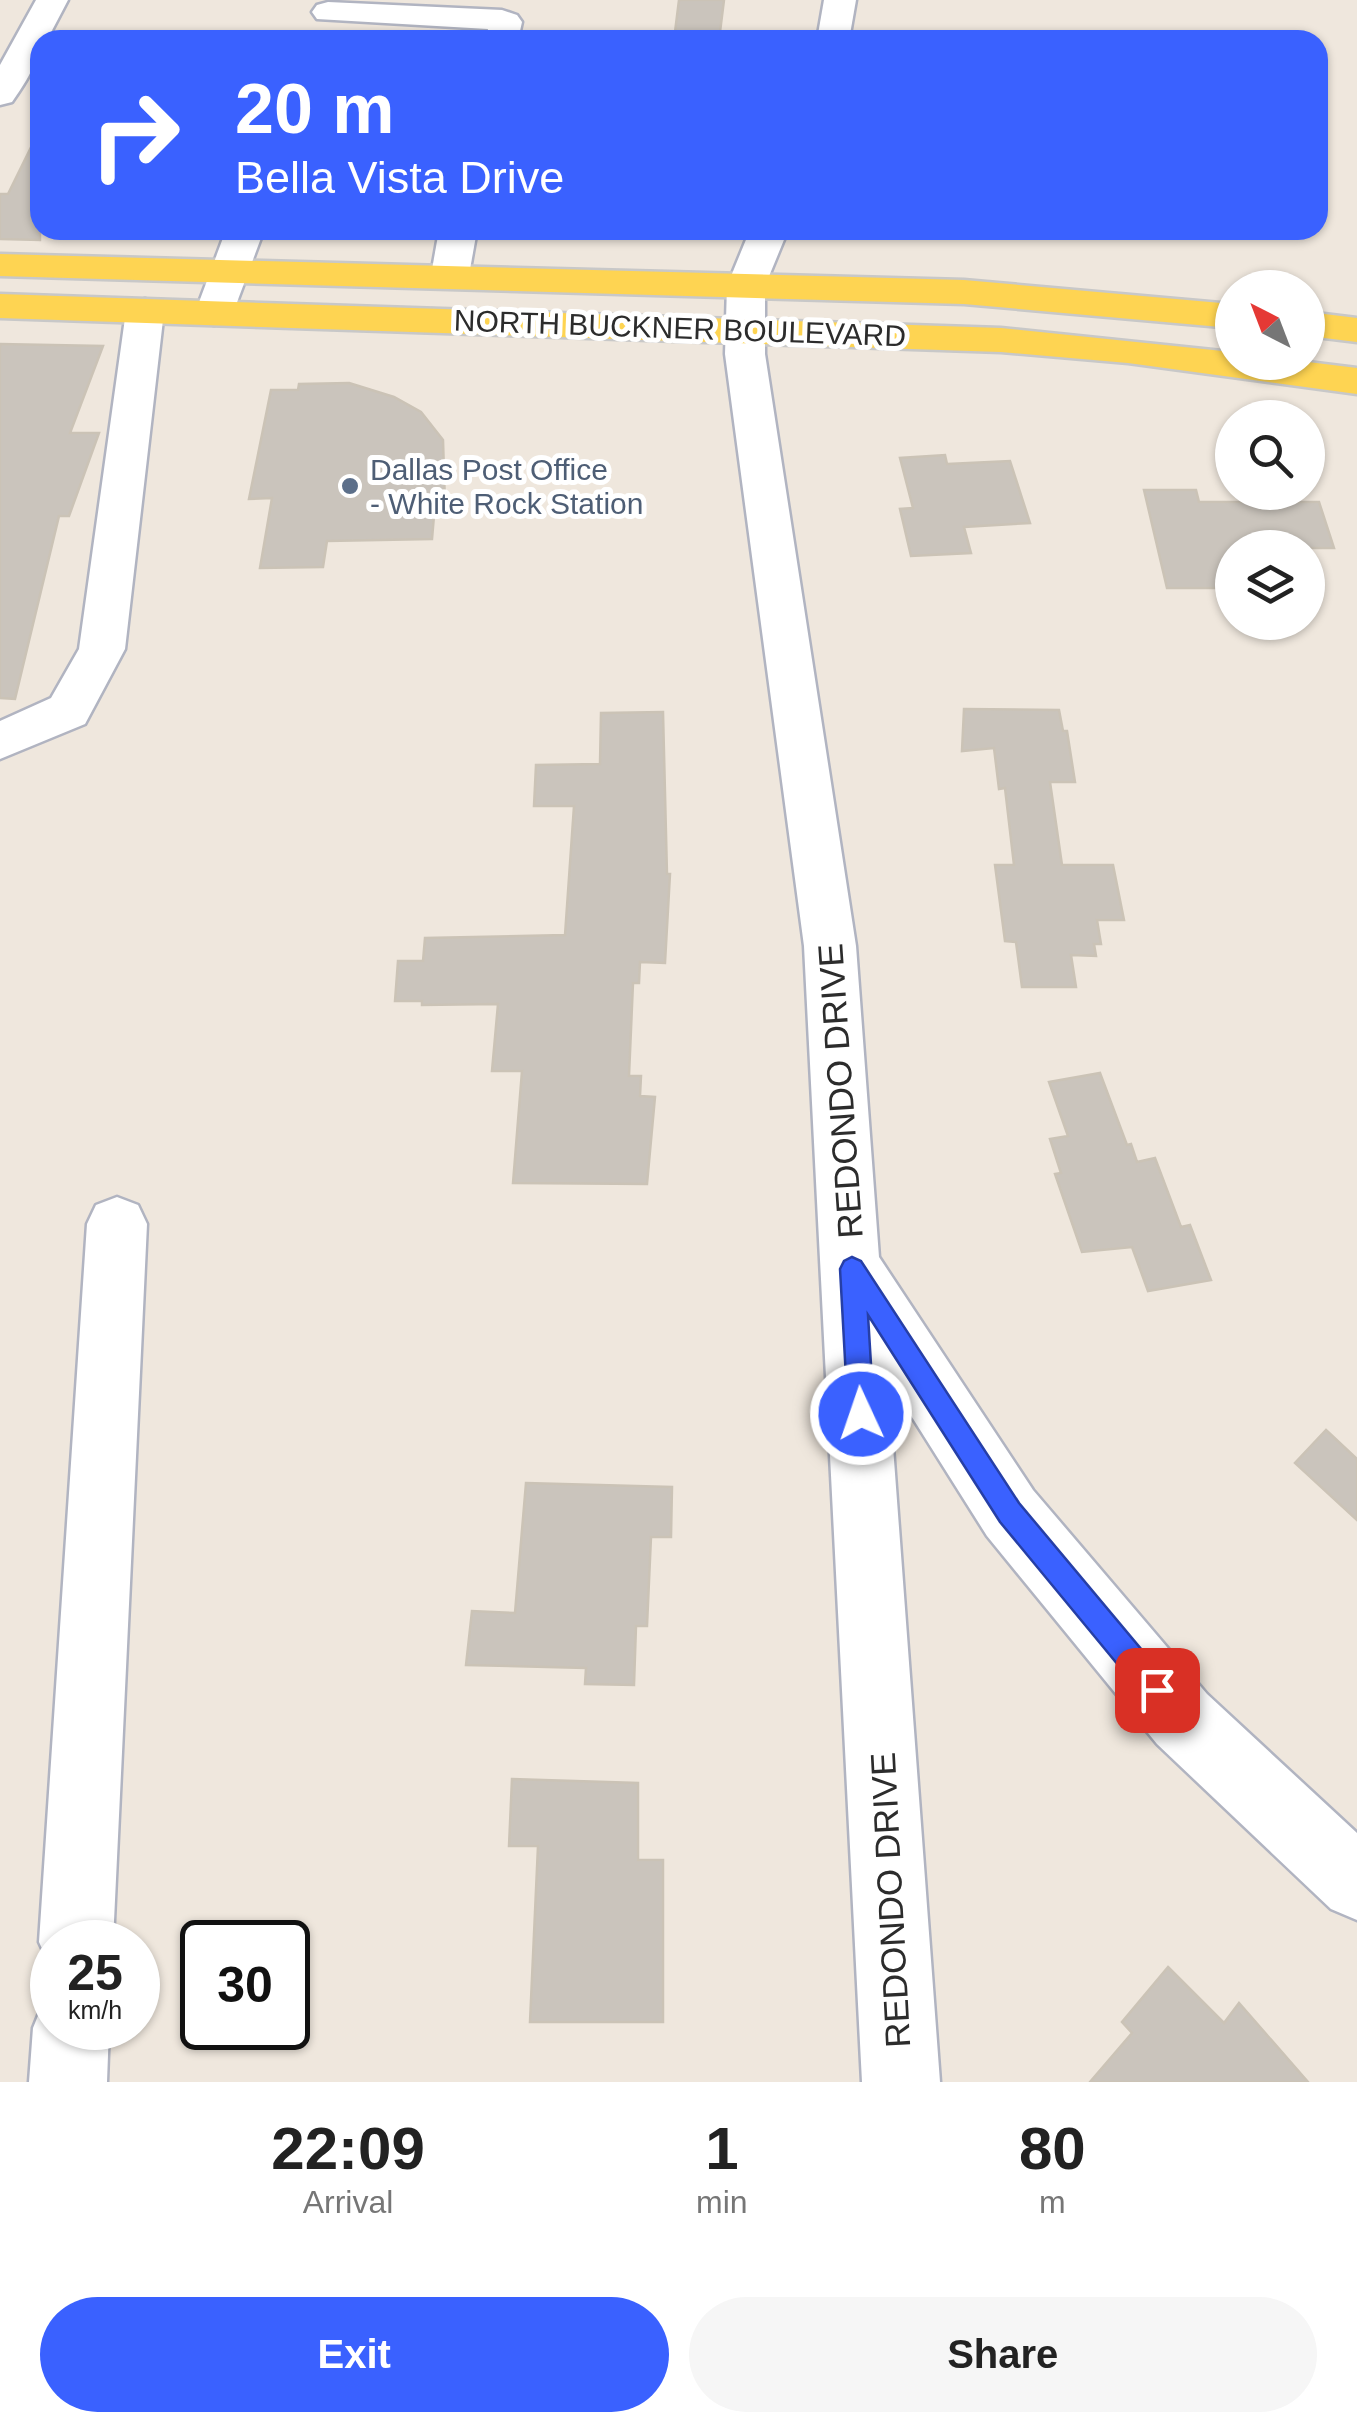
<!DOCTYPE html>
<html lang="en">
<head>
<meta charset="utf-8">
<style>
	:root { --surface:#fff; --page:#f6f6f6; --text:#222; --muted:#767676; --accent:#3a61ff }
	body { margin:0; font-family:Arial,sans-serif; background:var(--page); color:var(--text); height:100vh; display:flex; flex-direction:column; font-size:38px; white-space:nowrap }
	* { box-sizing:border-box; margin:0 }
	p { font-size:32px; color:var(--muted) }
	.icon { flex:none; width:55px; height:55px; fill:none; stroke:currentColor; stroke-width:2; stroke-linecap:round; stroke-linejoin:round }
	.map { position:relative; height:2082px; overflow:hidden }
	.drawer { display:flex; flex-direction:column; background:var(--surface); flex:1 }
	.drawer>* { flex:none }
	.top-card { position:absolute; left:30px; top:30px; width:1298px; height:210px; border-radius:30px; box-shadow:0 2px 8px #0004; background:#3a61ff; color:#fff; overflow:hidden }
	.needle { width:65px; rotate:318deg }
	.buttons { position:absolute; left:1215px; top:270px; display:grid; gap:20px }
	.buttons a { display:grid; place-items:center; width:110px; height:110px; border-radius:50%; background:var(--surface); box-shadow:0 2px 8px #0004; font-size:50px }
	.speed { position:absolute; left:30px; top:1920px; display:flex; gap:20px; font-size:50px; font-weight:700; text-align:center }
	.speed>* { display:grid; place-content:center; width:130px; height:130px; border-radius:50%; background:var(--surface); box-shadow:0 2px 8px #0004; line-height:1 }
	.speed small { font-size:25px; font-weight:400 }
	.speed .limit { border:5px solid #111; border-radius:15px; background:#fff; color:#111 }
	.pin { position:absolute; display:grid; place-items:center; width:85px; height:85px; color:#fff; margin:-42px; border-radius:20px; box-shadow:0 5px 15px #0006 }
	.me { position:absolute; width:110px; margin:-55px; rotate:357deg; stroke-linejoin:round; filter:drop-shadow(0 0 8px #0008) }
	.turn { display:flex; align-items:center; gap:35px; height:210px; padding:0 40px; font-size:45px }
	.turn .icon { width:130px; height:130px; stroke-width:2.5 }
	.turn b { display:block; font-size:70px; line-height:85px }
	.eta { display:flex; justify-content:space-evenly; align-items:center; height:170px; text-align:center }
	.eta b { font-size:60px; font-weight:700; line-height:70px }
	.cta { display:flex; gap:20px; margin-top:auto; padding:20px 40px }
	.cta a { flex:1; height:115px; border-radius:60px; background:var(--accent); color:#fff; font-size:40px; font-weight:700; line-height:115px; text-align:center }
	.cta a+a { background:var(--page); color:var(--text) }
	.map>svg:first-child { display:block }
	.building { fill:#cac4bc; stroke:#cbc3b6; stroke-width:2.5 }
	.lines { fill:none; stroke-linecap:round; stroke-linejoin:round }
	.minor-casing { stroke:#b1b4c1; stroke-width:5 }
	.major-casing { stroke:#c8c8c8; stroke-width:5 }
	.minor { fill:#fff; fill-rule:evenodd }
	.major { fill:#fed452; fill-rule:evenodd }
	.route { fill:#3a61ff; stroke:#263fa6; stroke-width:2.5 }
	.service-dot { fill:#5c6f8a; stroke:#fff; stroke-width:4 }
	.labels { text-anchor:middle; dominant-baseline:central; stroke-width:10; stroke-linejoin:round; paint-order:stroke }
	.far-street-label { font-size:30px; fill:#2c2c2c; stroke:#fff }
	.far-service-label { font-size:30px; fill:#4e5e75; stroke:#fff; text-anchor:start }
	.street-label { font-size:35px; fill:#2c2c2c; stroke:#fff }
</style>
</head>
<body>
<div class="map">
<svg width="1357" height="2082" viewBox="0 0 1357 2082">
	<rect width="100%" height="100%" fill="#efe7dd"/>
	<g class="building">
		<polygon points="679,0 724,0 719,40 674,40"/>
		<polygon points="40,129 40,240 0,239 0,194 8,194"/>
		<polygon points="0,344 103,346 70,433 99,433 69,516 59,516 15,699 0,698"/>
		<polygon points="349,383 394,397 421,412 443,440 445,504 435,504 432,539 327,541 323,567 260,568 272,498 249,499 271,390 298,390 299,384"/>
		<polygon points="945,455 947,464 1010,461 1030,523 964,527 971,553 911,556 900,509 913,508 900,458"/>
		<polygon points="1144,490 1196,490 1199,502 1319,502 1334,548 1232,548 1232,588 1167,588"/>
		<polygon points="964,709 1059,710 1063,731 1067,731 1075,782 1050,782 1062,865 1113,865 1124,920 1097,920 1101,944 1094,944 1096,956 1071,955 1076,987 1022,987 1016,942 1005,941 995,865 1014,865 1005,788 999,789 994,748 962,751"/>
		<polygon points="663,712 667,874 670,874 665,963 640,962 639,983 633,983 629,1076 641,1076 640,1096 655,1097 647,1184 513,1183 522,1071 492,1071 498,1004 422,1005 422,1001 395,1001 398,961 423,961 425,938 565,935 574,806 534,806 536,765 600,764 601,713"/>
		<polygon points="1100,1073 1127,1145 1131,1144 1137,1162 1155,1158 1181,1227 1190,1225 1211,1280 1148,1291 1132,1247 1082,1252 1055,1174 1061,1173 1050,1139 1068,1136 1049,1082"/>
		<polygon points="1326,1430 1357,1459 1357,1520 1295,1463"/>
		<polygon points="526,1483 672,1487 671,1537 651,1537 647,1626 636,1626 634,1685 585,1684 586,1668 466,1665 472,1611 515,1613"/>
		<polygon points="512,1779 638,1783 638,1860 663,1860 663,2022 530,2022 538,1846 509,1846"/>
		<polygon points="1168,1967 1224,2023 1239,2003 1308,2082 1090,2082 1132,2033 1122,2022"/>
	</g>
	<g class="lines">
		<defs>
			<g id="minor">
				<path d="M36,0H68L47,40H40C40,61 24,85 12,102L0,105V65Z"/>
				<polygon points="824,0 856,0 849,40 817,40"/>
				<polygon points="328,2 502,10 517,15 522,22 518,40 486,40 488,29 317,19 312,12 317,5"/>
				<polygon points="226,230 264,230 233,313 228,321 214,325 200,321 195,313"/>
				<polygon points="439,230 477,230 469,275 463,283 450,286 437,283 431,275"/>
				<polygon points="750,230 788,230 765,286 765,354 856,946 879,1257 1033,1490 1207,1694 1357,1833 1357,1920 1331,1909 1157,1744 987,1536 888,1379 940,2082 862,2082 804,946 725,354 727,286"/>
				<polygon points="145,299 159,303 164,311 125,649 85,724 0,759 0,721 51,698 79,649 126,311 131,303"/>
				<polygon points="117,1197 138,1205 147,1224 113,1942 52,1942 52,1970 39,1942 87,1224 96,1205"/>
				<polygon points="52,1997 52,2028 109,2028 107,2082 29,2082 33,2028 44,2001"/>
			</g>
			<g id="major">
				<polygon points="0,254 964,280 1232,304 1232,328 964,304 0,276"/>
				<polygon points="0,294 1001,328 1232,352 1232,362 1308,362 1357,368 1357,394 1128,363 1001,352 0,318"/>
				<polygon points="1308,312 1357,318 1357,342 1308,336"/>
			</g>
		</defs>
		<use href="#minor" class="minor-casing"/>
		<use href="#major" class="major-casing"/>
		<use href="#minor" class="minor"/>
		<use href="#major" class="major"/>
	</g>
	<polygon class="route" points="852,1257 861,1261 1019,1503 1167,1680 1171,1690 1167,1700 1157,1704 1147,1700 1000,1522 868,1315 874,1414 870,1424 861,1427 852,1424 848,1414 840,1269 844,1261"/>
	<circle class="service-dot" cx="350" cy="486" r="10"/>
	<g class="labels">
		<g class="far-street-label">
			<text transform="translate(680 328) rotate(2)">NORTH BUCKNER BOULEVARD</text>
		</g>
		<g class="far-service-label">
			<text x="370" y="469">Dallas Post Office<tspan x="370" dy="34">- White Rock Station</tspan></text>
		</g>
		<g class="street-label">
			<text transform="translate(840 1091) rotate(-94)">REDONDO DRIVE</text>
			<text transform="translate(890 1900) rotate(-93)">REDONDO DRIVE</text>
		</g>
	</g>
</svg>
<div class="buttons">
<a><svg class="needle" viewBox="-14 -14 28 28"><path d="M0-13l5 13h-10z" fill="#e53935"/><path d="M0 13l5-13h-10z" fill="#767676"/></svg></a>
<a><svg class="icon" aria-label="search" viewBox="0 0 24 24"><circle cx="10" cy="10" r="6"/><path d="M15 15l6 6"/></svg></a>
<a><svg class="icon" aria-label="layers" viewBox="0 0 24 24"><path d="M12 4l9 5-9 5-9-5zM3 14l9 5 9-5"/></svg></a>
</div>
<div class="speed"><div>25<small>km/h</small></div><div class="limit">30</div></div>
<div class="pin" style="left:1157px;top:1690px;background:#d93025"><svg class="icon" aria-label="arrive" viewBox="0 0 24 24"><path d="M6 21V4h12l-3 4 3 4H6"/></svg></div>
<svg class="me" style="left:861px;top:1414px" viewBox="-20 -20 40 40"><circle r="17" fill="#3a61ff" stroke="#fff" stroke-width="3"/><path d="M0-11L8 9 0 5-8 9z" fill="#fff"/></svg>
<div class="top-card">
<div class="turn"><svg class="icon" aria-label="right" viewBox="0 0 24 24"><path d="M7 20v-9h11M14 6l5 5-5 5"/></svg><div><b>20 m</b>Bella Vista Drive</div></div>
</div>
</div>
<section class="drawer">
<div class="eta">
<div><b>22:09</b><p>Arrival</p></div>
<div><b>1</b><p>min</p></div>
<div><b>80</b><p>m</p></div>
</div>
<div class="cta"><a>Exit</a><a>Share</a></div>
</section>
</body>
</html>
